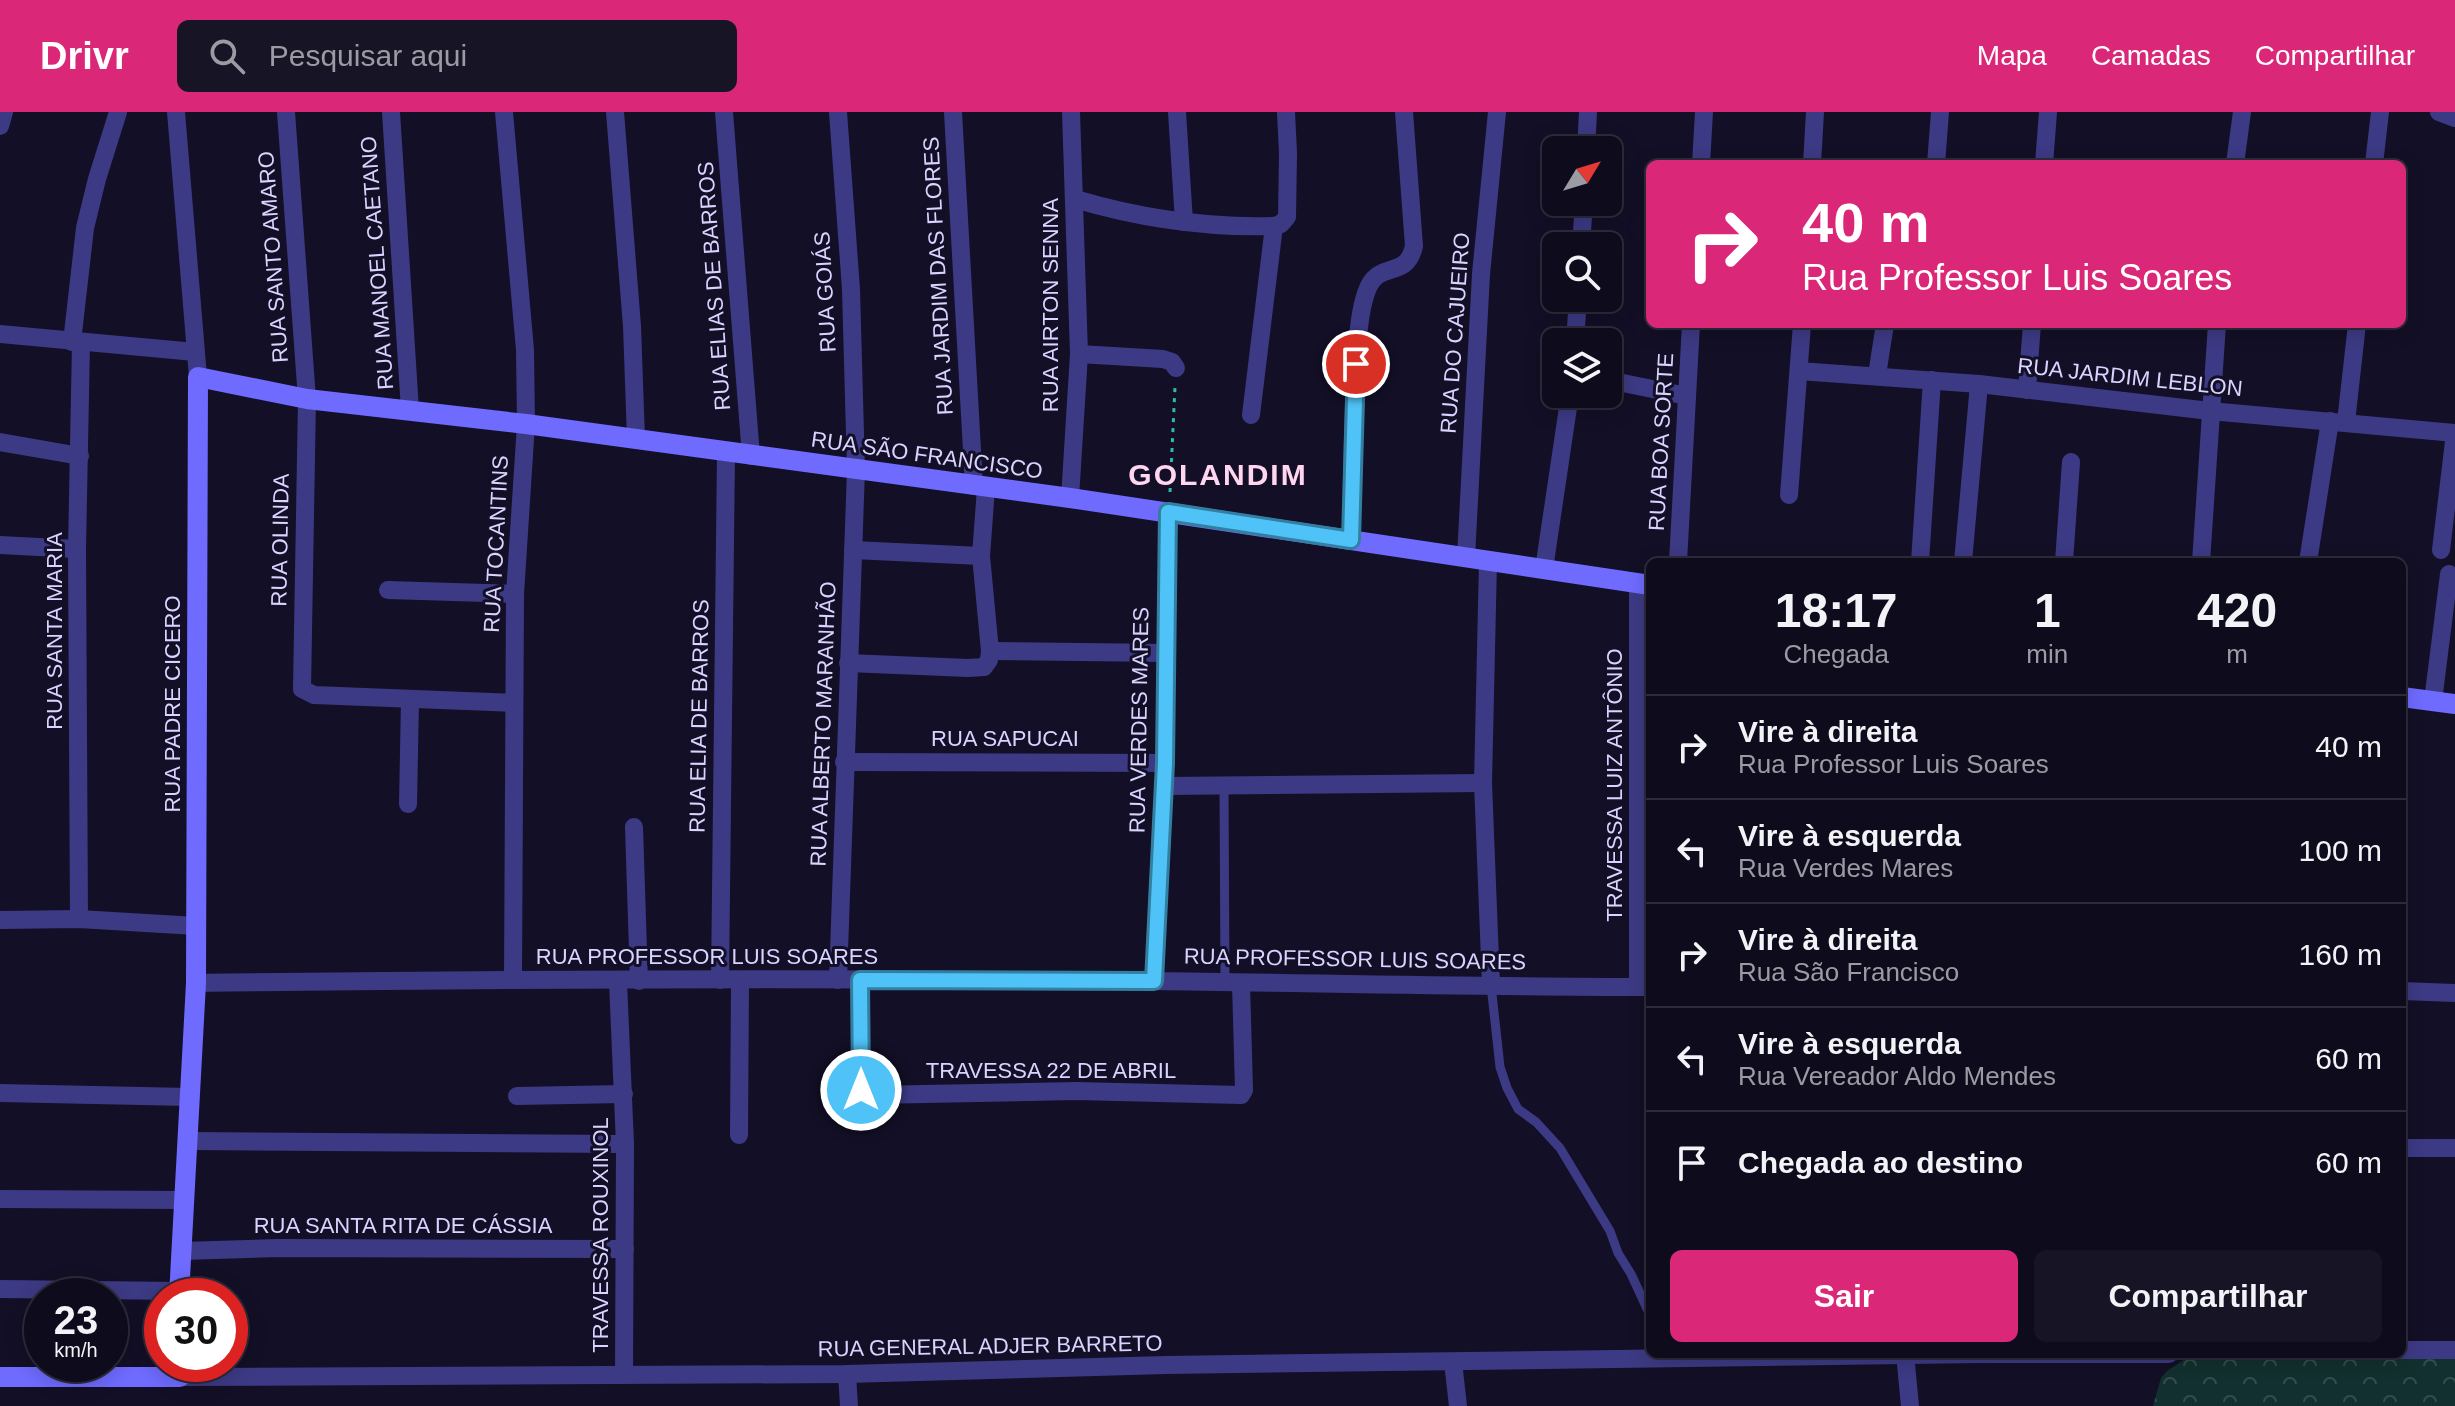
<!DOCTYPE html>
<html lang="pt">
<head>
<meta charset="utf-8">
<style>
	:root { --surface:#0e0b1c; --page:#171425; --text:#f1f3f6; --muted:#9b9ba3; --line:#2e2b3b; --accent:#db2777 }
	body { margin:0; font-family:Helvetica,sans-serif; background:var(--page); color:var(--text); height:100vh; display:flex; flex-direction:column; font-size:30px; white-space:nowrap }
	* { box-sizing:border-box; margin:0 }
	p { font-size:26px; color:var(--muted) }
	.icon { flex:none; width:44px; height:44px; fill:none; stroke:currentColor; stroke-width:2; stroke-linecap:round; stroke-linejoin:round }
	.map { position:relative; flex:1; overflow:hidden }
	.sheet { position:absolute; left:1646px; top:446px; width:760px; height:800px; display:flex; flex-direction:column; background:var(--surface); border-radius:12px; box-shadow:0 4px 20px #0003,0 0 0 2px var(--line) }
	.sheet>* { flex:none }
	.hud { position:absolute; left:1646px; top:48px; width:760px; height:168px; border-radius:12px; box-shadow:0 4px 20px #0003,0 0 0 2px var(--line); background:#db2777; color:#fff; overflow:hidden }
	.needle { width:52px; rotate:52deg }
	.controls { position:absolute; left:1542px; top:24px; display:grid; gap:16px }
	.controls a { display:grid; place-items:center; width:80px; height:80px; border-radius:12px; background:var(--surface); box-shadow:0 4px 20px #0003,0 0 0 2px var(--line); font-size:40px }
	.speed { position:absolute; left:24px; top:1166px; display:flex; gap:16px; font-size:40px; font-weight:700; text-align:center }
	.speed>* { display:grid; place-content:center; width:104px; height:104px; border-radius:50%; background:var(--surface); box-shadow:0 4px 20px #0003,0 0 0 2px var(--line); line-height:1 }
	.speed small { font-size:20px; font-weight:400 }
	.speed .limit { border:12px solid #d22; background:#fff; color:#111 }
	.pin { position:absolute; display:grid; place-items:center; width:68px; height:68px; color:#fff; margin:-34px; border:4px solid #fff; border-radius:50%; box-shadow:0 2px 8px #0007 }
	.me { position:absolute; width:88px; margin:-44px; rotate:0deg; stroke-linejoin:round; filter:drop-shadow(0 0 6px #0008) }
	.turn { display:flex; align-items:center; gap:28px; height:168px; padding:0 24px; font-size:36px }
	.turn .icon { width:104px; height:104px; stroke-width:2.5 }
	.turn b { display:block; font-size:56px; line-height:68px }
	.eta { display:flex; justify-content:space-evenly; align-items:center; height:136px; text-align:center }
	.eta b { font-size:48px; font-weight:600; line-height:56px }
	.action { display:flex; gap:16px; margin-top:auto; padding:16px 24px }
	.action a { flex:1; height:92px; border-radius:12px; background:var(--accent); color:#fff; font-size:32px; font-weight:600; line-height:92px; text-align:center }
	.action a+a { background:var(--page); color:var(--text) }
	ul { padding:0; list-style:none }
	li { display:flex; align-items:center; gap:24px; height:104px; padding:0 24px; border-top:2px solid var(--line) }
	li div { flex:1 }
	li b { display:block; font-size:30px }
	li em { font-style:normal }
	header { display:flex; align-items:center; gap:48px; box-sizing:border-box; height:112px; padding:0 40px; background:var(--accent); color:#fff }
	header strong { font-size:38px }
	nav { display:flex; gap:44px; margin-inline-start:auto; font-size:28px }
	.search { width:560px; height:72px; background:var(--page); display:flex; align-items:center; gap:20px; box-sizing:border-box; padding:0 28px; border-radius:12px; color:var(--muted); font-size:30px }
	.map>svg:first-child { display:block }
	.forest { fill:url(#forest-crowns) }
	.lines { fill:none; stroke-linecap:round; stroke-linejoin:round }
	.path { stroke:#2fb8b0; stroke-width:3; stroke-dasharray:4 6; stroke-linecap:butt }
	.lane { stroke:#3d3a85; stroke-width:9 }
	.street { stroke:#3d3a85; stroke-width:18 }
	.secondary { stroke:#6f6bff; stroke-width:20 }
	.route-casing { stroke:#337fa1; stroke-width:20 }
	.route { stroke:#4fc3f7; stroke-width:14 }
	.labels { text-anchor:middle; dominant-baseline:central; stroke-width:6; stroke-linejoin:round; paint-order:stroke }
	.street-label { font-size:22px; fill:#d9d4ff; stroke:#130f26 }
	.district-label { font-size:30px; font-weight:bold; letter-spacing:2px; fill:#ffd6f0; stroke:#130f26 }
</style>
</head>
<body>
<header>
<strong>Drivr</strong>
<div class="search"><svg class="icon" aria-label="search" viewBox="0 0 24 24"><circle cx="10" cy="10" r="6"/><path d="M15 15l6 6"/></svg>Pesquisar aqui</div>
<nav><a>Mapa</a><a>Camadas</a><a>Compartilhar</a></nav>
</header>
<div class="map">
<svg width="2455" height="1294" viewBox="0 0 2455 1294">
	<defs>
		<pattern id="forest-crowns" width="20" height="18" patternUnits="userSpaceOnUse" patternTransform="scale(2)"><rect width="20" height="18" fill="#12302f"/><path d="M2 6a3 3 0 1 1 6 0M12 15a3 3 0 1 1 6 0" fill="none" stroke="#344d4e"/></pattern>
	</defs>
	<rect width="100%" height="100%" fill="#130f26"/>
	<polygon class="forest" points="2455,1235 2455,1294 2153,1294 2161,1266 2167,1259 2190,1244 2216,1242 2248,1245 2402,1242"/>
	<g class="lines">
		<polyline class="path" points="1170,380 1175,275"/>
		<g class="lane">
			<polyline points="1224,675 1225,871"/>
			<polyline points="1491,873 1500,955 1507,976 1518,997 1536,1010 1560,1036 1610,1119 1618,1141 1631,1162 1650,1203"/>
		</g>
		<g class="street">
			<polyline points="176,0 198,265"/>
			<polyline points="286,0 307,287 302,577 314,583 514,591"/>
			<polyline points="391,0 410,298"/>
			<polyline points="504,0 525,238 526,312 515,482 513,867"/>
			<polyline points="615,0 632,214 636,327"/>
			<polyline points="724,0 751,344"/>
			<polyline points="838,0 851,177 856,358 838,868"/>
			<polyline points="953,0 974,374"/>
			<polyline points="1177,0 1184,110"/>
			<polyline points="2439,0 2455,6"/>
			<polyline points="0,14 4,0"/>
			<polyline points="1586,38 1588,0"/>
			<polyline points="1701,52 1704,0"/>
			<polyline points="1812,52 1815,0"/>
			<polyline points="1936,52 1940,0"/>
			<polyline points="2044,52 2048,0"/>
			<polyline points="2235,52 2242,0"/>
			<polyline points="2374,52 2380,0"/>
			<path d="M1075,87C1139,106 1207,116 1274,114"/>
			<polyline points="1274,114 1281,112 1287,105 1288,41 1286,0"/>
			<polyline points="1581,134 1584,90"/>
			<polyline points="0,222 195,240"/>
			<polyline points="72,230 85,116 97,67 118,0"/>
			<polyline points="1575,230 1578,186"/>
			<polyline points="1079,242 1163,247 1172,250 1176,256"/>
			<polyline points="1799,259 1979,272 2210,299 2455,321"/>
			<polyline points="1877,263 1885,212"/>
			<polyline points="1608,268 1687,284"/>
			<polyline points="2027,278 2032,212"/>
			<polyline points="1251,303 1274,114"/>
			<polyline points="2346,310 2357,212"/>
			<polyline points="0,330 80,344"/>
			<polyline points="1789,383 1802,212"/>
			<polyline points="1070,386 1079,242 1071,0"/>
			<path d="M1351,428C1352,370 1352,313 1356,255C1358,231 1358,205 1366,181C1378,145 1406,170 1414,134L1404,0"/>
			<polyline points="0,433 77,437"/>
			<polyline points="853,438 981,444 986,376"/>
			<polyline points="2441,438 2455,321"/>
			<polyline points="1466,445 1481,162 1497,0"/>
			<polyline points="1488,449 1483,671 1491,873"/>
			<polyline points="1678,450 1691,212"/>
			<polyline points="1920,450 1932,268"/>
			<polyline points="1963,450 1979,272"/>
			<polyline points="2064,450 2071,350"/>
			<polyline points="2201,450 2217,212"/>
			<polyline points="2308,450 2330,309"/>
			<polyline points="1544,457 1570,282"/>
			<polyline points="388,478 515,482"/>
			<polyline points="990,539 1165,541"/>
			<polyline points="848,551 968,556 984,555 989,548 990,539 981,444"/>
			<polyline points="2433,589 2449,462"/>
			<polyline points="844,650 1165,651"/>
			<polyline points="1164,674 1483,671"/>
			<polyline points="408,692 410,588"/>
			<polyline points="634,715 639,869"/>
			<polyline points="79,807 77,437 81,231"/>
			<polyline points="0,808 79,807 196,814"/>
			<polyline points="720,868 726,341"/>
			<polyline points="860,868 861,978 871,983 1076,979 1241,983 1244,978 1241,872"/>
			<polyline points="1154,869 1165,651 1168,400"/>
			<polyline points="618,870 625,1032 624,1263"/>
			<path d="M196,871C515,867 834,866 1153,869C1319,871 1484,875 1650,875"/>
			<polyline points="1638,875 1638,471"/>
			<polyline points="2402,879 2455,881"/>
			<polyline points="0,981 189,985"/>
			<polyline points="517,984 624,982"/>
			<polyline points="739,1023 740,869"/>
			<polyline points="189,1029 625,1032"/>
			<polyline points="2402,1036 2455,1036"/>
			<polyline points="0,1087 183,1088"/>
			<polyline points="182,1139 277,1136 625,1137"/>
			<polyline points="0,1177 179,1179"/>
			<polyline points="2402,1238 2455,1238"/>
			<polyline points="1905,1242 1910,1294"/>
			<polyline points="1981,1242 2169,1242"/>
			<polyline points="1453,1250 1458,1294"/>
			<polyline points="847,1262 849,1294"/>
			<polyline points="180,1265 847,1262 1166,1253 1981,1242"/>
		</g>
		<g class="secondary">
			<polyline points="2402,585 2455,592"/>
			<polyline points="179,1184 196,871 198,265 307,287 526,312 1070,386 1650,473"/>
			<polyline points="0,1265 180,1265 180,1252"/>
		</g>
	</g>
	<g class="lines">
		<defs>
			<polyline id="route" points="861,978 860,868 1154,869 1165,651 1168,400 1351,428 1356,252"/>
		</defs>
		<use href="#route" class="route-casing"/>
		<use href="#route" class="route"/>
	</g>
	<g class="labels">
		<g class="street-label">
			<text transform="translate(273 145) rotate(-94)">RUA SANTO AMARO</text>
			<text transform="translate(377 151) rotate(-94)">RUA MANOEL CAETANO</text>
			<text transform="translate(938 164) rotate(-93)">RUA JARDIM DAS FLORES</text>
			<text transform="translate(714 174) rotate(-94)">RUA ELIAS DE BARROS</text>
			<text transform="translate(825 180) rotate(-93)">RUA GOIÁS</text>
			<text transform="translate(1050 193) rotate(-90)">RUA AIRTON SENNA</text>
			<text transform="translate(1455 221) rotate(-86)">RUA DO CAJUEIRO</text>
			<text transform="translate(2130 265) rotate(6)">RUA JARDIM LEBLON</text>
			<text transform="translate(1661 330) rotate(-87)">RUA BOA SORTE</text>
			<text transform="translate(927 343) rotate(8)">RUA SÃO FRANCISCO</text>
			<text transform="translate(280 428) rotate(-89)">RUA OLINDA</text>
			<text transform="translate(496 432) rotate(-87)">RUA TOCANTINS</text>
			<text transform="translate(54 519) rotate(-90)">RUA SANTA MARIA</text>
			<text transform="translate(172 592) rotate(-90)">RUA PADRE CICERO</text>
			<text transform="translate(699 604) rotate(-89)">RUA ELIA DE BARROS</text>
			<text transform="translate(1139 608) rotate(-89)">RUA VERDES MARES</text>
			<text transform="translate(823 612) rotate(-88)">RUA ALBERTO MARANHÃO</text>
			<text x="1005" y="626">RUA SAPUCAI</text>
			<text transform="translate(1614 673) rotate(-90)">TRAVESSA LUIZ ANTÔNIO</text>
			<text x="707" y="844">RUA PROFESSOR LUIS SOARES</text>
			<text transform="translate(1355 847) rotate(1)">RUA PROFESSOR LUIS SOARES</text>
			<text x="1051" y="958">TRAVESSA 22 DE ABRIL</text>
			<text x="403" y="1113">RUA SANTA RITA DE CÁSSIA</text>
			<text transform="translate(600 1123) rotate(-90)">TRAVESSA ROUXINOL</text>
			<text transform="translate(990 1234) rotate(-1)">RUA GENERAL ADJER BARRETO</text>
		</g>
		<g class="district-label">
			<text x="1218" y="362">GOLANDIM</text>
		</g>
	</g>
</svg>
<div class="controls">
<a><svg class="needle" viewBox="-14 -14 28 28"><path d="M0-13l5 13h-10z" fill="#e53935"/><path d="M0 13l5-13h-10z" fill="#9b9ba3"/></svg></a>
<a><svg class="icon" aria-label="search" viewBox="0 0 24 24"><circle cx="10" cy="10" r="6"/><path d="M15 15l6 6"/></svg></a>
<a><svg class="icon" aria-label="layers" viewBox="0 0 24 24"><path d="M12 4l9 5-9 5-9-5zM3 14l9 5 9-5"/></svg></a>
</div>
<div class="speed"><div>23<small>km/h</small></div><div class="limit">30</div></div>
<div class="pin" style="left:1356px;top:252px;background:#d93025"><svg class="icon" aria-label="arrive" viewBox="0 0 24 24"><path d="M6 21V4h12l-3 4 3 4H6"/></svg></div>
<svg class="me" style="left:861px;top:978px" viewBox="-20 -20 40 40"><circle r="17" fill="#4fc3f7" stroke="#fff" stroke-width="3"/><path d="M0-11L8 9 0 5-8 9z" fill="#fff"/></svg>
<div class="hud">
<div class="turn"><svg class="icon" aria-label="right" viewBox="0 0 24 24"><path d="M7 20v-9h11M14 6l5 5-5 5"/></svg><div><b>40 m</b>Rua Professor Luis Soares</div></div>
</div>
<section class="sheet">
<div class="eta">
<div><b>18:17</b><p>Chegada</p></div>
<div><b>1</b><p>min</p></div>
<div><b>420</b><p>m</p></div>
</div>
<ul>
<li><svg class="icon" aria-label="right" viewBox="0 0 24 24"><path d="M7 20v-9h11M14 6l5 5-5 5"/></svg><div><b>Vire à direita</b><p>Rua Professor Luis Soares</p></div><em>40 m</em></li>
<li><svg class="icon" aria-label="left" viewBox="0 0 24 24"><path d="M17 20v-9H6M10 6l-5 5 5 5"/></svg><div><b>Vire à esquerda</b><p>Rua Verdes Mares</p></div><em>100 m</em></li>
<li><svg class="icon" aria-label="right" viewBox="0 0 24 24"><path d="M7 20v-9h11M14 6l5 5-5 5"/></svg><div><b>Vire à direita</b><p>Rua São Francisco</p></div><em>160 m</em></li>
<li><svg class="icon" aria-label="left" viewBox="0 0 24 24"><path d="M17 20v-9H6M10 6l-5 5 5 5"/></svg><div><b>Vire à esquerda</b><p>Rua Vereador Aldo Mendes</p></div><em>60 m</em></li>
<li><svg class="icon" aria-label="arrive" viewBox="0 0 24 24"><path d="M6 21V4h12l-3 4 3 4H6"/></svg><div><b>Chegada ao destino</b></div><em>60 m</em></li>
</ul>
<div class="action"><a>Sair</a><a>Compartilhar</a></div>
</section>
</div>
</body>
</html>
